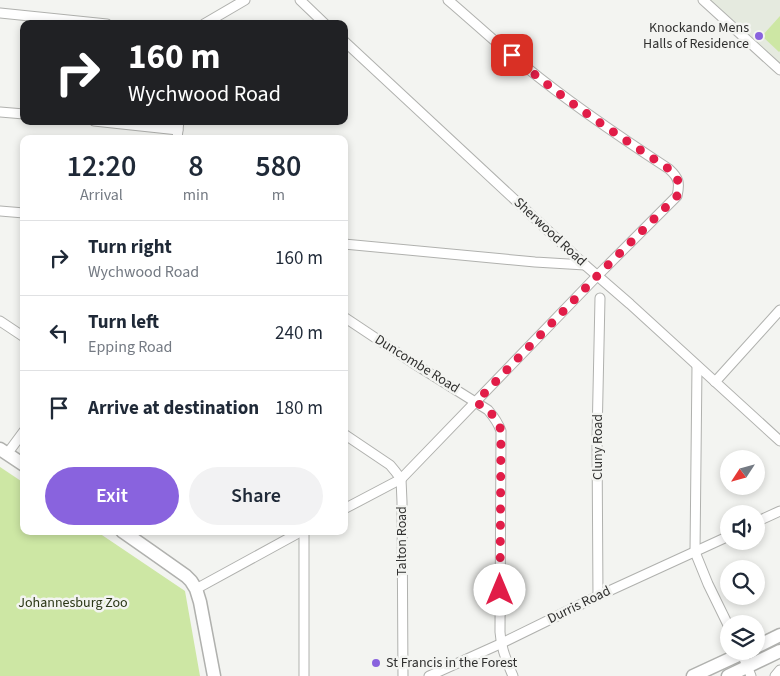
<!DOCTYPE html>
<html lang="en">
<head>
<meta charset="utf-8">
<style>
	:root { --surface:#fff; --page:#f2f2f3; --text:#1f2937; --muted:#747a83; --line:#e0e1e3; --accent:#8963de }
	body { margin:0; font-family:"Source Sans 3",sans-serif; background:var(--page); color:var(--text); height:100vh; display:flex; flex-direction:column; font-size:19px; white-space:nowrap }
	* { box-sizing:border-box; margin:0 }
	p { font-size:16px; color:var(--muted) }
	.icon { flex:none; width:28px; height:28px; fill:none; stroke:currentColor; stroke-width:2; stroke-linecap:round; stroke-linejoin:round }
	.map { position:relative; flex:1; overflow:hidden }
	.panel { position:absolute; left:20px; top:135px; width:328px; height:400px; display:flex; flex-direction:column; background:var(--surface); border-radius:10px; box-shadow:0 2px 8px #0003 }
	.panel>* { flex:none }
	.guide { position:absolute; left:20px; top:20px; width:328px; height:105px; border-radius:10px; box-shadow:0 2px 8px #0003; background:#202124; color:#fff; overflow:hidden }
	.needle { width:32px; rotate:234deg }
	.buttons { position:absolute; left:720px; top:450px; display:grid; gap:10px }
	.buttons a { display:grid; place-items:center; width:45px; height:45px; border-radius:50%; background:var(--surface); box-shadow:0 2px 8px #0003; font-size:25px }
	.pin { position:absolute; display:grid; place-items:center; width:42px; height:42px; color:#fff; margin:-21px; border-radius:10px; box-shadow:0 2px 8px #0006 }
	.me { position:absolute; width:55px; margin:-28px; rotate:0deg; stroke-linejoin:round; filter:drop-shadow(0 0 4px #0008) }
	.turn { display:flex; align-items:center; gap:18px; height:105px; padding:0 25px; font-size:22px }
	.turn .icon { width:65px; height:65px; stroke-width:2.5 }
	.turn b { display:block; font-size:35px; line-height:42px }
	.eta { display:flex; justify-content:space-evenly; align-items:center; height:85px; text-align:center }
	.eta b { font-size:30px; font-weight:600; line-height:35px }
	.button { display:flex; gap:10px; margin-top:auto; padding:10px 25px }
	.button a { flex:1; height:58px; border-radius:30px; background:var(--accent); color:#fff; font-size:20px; font-weight:600; line-height:58px; text-align:center }
	.button a+a { background:var(--page); color:var(--text) }
	ul { padding:0; list-style:none }
	li { display:flex; align-items:center; gap:15px; height:75px; padding:0 25px; border-top:1px solid var(--line) }
	li div { flex:1 }
	li b { display:block; font-size:19px }
	li em { font-style:normal }
	.map>svg:first-child { display:block }
	.built { fill:#e5eadf }
	.green { fill:#cde7a4 }
	.lines { fill:none; stroke-linecap:round; stroke-linejoin:round }
	.street-casing { stroke:#b0b1ae; stroke-width:11 }
	.secondary-casing { stroke:#b0b1ae; stroke-width:15 }
	.street { stroke:#fff; stroke-width:9 }
	.secondary { stroke:#fff; stroke-width:12 }
	.route { stroke:#e11d48; stroke-width:9; stroke-dasharray:0 16.2 }
	.poi-dot { fill:#8963de; stroke:#f3f4f1; stroke-width:2 }
	.labels { text-anchor:middle; dominant-baseline:central; stroke-width:5; stroke-linejoin:round; paint-order:stroke }
	.poi-label { font-size:14px; fill:#30302f; stroke:#f3f4f1; text-anchor:end }
	.street-label { font-size:14px; fill:#30302f; stroke:#f3f4f1 }
	.park-label { font-size:14px; fill:#2a3615; stroke:#f3f4f1 }
</style>
</head>
<body>
<div class="map">
<svg width="780" height="676" viewBox="0 0 780 676">
	<rect width="100%" height="100%" fill="#f3f4f1"/>
	<polygon class="built" points="698,0 780,0 780,72"/>
	<g class="green">
		<polygon points="780,16 780,51 779,52 762,36"/>
		<polygon points="0,467 24,483 24,531 96,531 185,591 200,676 0,676"/>
	</g>
	<g class="lines">
		<defs>
			<g id="street">
				<polyline points="300,0 325,24"/>
				<polyline points="703,0 780,70"/>
				<polyline points="0,13 107,24"/>
				<polyline points="204,24 245,0"/>
				<polyline points="344,41 585,265 630,304 780,441"/>
				<polyline points="0,112 24,114"/>
				<polyline points="94,121 178,130"/>
				<polyline points="177,139 179,121"/>
				<polyline points="0,211 24,213"/>
				<polyline points="344,244 535,262 585,265"/>
				<path d="M344,317L413,363L488,410C494,417 498,422 501,431L500,632C501,648 506,661 513,676"/>
				<polyline points="0,321 24,337"/>
				<polyline points="697,366 695,552 708,584 729,627"/>
				<polyline points="715,382 780,310"/>
				<polyline points="344,434 390,465 395,471 401,479 402,502 403,676"/>
				<polyline points="7,454 24,431"/>
				<path d="M344,509L401,479L598,275L677,196C680,183 679,178 669,169C620,137 571,104 526,67C499,46 474,22 448,0"/>
				<polyline points="756,522 780,511"/>
				<polyline points="304,531 304,676"/>
				<polyline points="196,589 302,531"/>
				<polyline points="598,596 597,438 600,298"/>
				<polyline points="741,651 751,676"/>
				<polyline points="429,676 500,644 598,596 729,536"/>
				<polyline points="775,676 780,670"/>
			</g>
			<g id="secondary">
				<polyline points="0,449 24,465"/>
				<polyline points="122,531 152,552 186,576 191,581 196,589 200,602 214,676"/>
				<polyline points="756,647 780,635"/>
				<polyline points="693,676 747,651"/>
				<polyline points="728,676 780,651"/>
			</g>
		</defs>
		<use href="#street" class="street-casing"/>
		<use href="#secondary" class="secondary-casing"/>
		<use href="#street" class="street"/>
		<use href="#secondary" class="secondary"/>
	</g>
	<g class="lines">
		<path class="route" d="M500,590L501,431C497,416 489,411 476,402L598,275L677,196C680,183 679,178 669,169C615,133 560,98 512,55"/>
	</g>
	<g class="poi-dot">
		<circle cx="759" cy="36" r="5"/>
		<circle cx="376" cy="663" r="5"/>
	</g>
	<g class="labels">
		<g class="poi-label">
			<text x="749" y="28">Knockando Mens<tspan x="749" dy="16">Halls of Residence</tspan></text>
			<text x="386" y="663" text-anchor="start">St Francis in the Forest</text>
		</g>
		<g class="street-label">
			<text transform="translate(550 232) rotate(43)">Sherwood Road</text>
			<text transform="translate(417 364) rotate(32)">Duncombe Road</text>
			<text transform="translate(598 447) rotate(-90)">Cluny Road</text>
			<text transform="translate(402 541) rotate(-90)">Talton Road</text>
			<text transform="translate(579 605) rotate(-26)">Durris Road</text>
		</g>
		<g class="park-label">
			<text x="73" y="603">Johannesburg Zoo</text>
		</g>
	</g>
</svg>
<div class="buttons">
<a><svg class="needle" viewBox="-14 -14 28 28"><path d="M0-13l5 13h-10z" fill="#e53935"/><path d="M0 13l5-13h-10z" fill="#747a83"/></svg></a>
<a><svg class="icon" aria-label="sound" viewBox="0 0 24 24"><path d="M4 9h4l5-4v14l-5-4H4zM17 9q2 3 0 6"/></svg></a>
<a><svg class="icon" aria-label="search" viewBox="0 0 24 24"><circle cx="10" cy="10" r="6"/><path d="M15 15l6 6"/></svg></a>
<a><svg class="icon" aria-label="layers" viewBox="0 0 24 24"><path d="M12 4l9 5-9 5-9-5zM3 14l9 5 9-5"/></svg></a>
</div>
<div class="pin" style="left:512px;top:55px;background:#d93025"><svg class="icon" aria-label="arrive" viewBox="0 0 24 24"><path d="M6 21V4h12l-3 4 3 4H6"/></svg></div>
<svg class="me" style="left:500px;top:590px" viewBox="-20 -20 40 40"><circle r="19" fill="#fff"/><path d="M0-13L10 11 0 6-10 11z" fill="#e11d48"/></svg>
<div class="guide">
<div class="turn"><svg class="icon" aria-label="right" viewBox="0 0 24 24"><path d="M7 20v-9h11M14 6l5 5-5 5"/></svg><div><b>160 m</b>Wychwood Road</div></div>
</div>
<section class="panel">
<div class="eta">
<div><b>12:20</b><p>Arrival</p></div>
<div><b>8</b><p>min</p></div>
<div><b>580</b><p>m</p></div>
</div>
<ul>
<li><svg class="icon" aria-label="right" viewBox="0 0 24 24"><path d="M7 20v-9h11M14 6l5 5-5 5"/></svg><div><b>Turn right</b><p>Wychwood Road</p></div><em>160 m</em></li>
<li><svg class="icon" aria-label="left" viewBox="0 0 24 24"><path d="M17 20v-9H6M10 6l-5 5 5 5"/></svg><div><b>Turn left</b><p>Epping Road</p></div><em>240 m</em></li>
<li><svg class="icon" aria-label="arrive" viewBox="0 0 24 24"><path d="M6 21V4h12l-3 4 3 4H6"/></svg><div><b>Arrive at destination</b></div><em>180 m</em></li>
</ul>
<div class="button"><a>Exit</a><a>Share</a></div>
</section>
</div>
</body>
</html>
